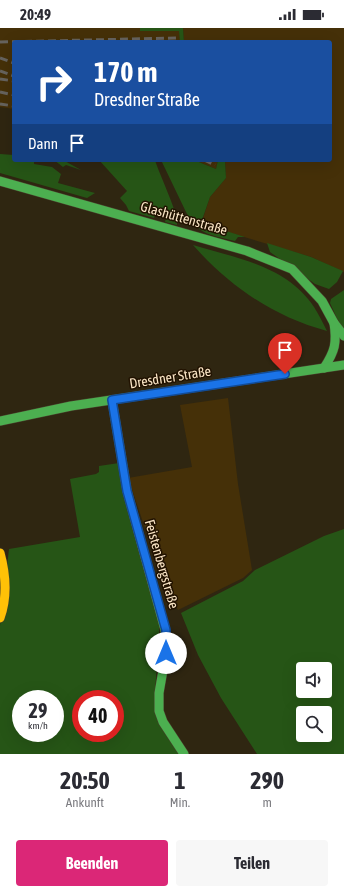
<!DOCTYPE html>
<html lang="de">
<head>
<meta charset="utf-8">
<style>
	:root { --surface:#fff; --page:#f7f7f7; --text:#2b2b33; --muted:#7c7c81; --accent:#db2777 }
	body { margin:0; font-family:"Asap Condensed",sans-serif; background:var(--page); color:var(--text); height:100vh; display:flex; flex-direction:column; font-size:15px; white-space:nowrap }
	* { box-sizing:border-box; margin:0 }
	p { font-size:13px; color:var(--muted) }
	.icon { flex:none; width:22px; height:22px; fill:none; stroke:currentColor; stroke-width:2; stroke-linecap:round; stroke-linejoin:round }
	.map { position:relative; height:726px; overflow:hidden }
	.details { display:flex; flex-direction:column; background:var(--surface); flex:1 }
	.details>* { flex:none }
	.top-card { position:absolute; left:12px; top:12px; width:320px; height:122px; border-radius:4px; box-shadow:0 4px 16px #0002; background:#1a4fa0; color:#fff; overflow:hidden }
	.tools { position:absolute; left:296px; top:634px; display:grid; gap:8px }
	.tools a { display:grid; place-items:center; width:36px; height:36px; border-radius:4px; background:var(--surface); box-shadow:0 4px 16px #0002; font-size:20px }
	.speed { position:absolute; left:12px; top:662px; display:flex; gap:8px; font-size:20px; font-weight:700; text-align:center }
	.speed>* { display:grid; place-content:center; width:52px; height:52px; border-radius:50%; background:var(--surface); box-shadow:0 4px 16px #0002; line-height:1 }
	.speed small { font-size:10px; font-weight:400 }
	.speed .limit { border:6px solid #d22; background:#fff; color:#111 }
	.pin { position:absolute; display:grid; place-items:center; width:34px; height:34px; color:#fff; margin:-41px -17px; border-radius:50% 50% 50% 0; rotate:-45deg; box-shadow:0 0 4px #0007 }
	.pin .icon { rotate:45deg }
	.me { position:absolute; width:44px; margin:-22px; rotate:0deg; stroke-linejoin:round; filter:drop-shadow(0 0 3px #0008) }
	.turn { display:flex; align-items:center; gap:14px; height:84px; padding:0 16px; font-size:18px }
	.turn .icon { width:52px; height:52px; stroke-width:2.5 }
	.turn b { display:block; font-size:28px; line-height:34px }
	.then { display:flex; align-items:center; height:38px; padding:0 16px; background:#0003; gap:8px; font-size:15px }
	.eta { display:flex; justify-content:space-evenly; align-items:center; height:68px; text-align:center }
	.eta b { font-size:24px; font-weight:700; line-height:28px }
	.button { display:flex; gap:8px; margin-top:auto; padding:8px 16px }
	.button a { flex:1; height:46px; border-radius:4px; background:var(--accent); color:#fff; font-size:16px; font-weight:700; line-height:46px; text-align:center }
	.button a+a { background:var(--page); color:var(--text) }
	.status { display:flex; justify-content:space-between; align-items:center; height:28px; padding:0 20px; background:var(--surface); direction:ltr }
	.status svg { height:11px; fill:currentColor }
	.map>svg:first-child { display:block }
	.built { fill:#453008 }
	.green { fill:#265516; fill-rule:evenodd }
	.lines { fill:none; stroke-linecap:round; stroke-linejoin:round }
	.fast-casing { stroke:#49402d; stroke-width:10 }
	.slow-casing { stroke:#49402d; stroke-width:10 }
	.fast { stroke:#4caf50; stroke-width:9 }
	.slow { stroke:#ffc107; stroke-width:9 }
	.rail { stroke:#66635e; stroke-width:3; stroke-dasharray:8 4; stroke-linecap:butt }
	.route-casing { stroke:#114b97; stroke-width:10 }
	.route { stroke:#1a73e8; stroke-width:7 }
	.labels { text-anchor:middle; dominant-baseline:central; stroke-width:3; stroke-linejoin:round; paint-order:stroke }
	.street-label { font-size:14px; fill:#fae5c5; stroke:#211200 }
</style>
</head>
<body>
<div class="status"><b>20:49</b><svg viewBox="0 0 49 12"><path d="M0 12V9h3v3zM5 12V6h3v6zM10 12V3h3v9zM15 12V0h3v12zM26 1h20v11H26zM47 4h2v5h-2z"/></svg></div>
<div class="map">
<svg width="344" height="726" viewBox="0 0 344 726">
	<rect width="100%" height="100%" fill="#2f2611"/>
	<g class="built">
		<polygon points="0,0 140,0 140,3 180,3 180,14 14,14 14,81 0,79"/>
		<polygon points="183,0 344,0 344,244 311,229 201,196 210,169 226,150 225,132 330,132 330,14 184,14"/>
		<polygon points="194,132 218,132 216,141"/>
		<polygon points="228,370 238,456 252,542 243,550 178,582 165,559 128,450 192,439 180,377"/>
	</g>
	<g class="green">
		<polygon points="140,0 183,0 184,14 180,14 179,3 140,3"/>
		<polygon points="0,126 14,127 14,132 34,132 34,136 52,139 61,146 58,155 95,165 87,170 0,145"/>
		<polygon points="54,132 63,132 81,142 66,137 63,139"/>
		<path d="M99,132H155C159,146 179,186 177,197L165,194L166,189L156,186L154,190L129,183L126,177L120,170L127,163Z"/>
		<path d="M161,132H194L216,141L218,132H225L226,150L210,169L201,195L245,209H238L235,213C211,207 198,207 186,184Z"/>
		<polygon points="267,215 311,229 343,243 337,254 329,261 315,256 270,224"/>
		<path d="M193,217C236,230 287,238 314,279C319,287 323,295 327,303C274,289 229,258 193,217Z"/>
		<polygon points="344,262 344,306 330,275 331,271"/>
		<path d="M119,435L160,591L155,665L179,726H0V598L9,521L80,509L70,451L96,446L99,444V438ZM21,671H55V705H21ZM81,671H115V705H81Z"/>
		<path d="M344,501V726H257L221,670L198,627L181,585L243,553L255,542L324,508ZM303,641H325V663H303ZM303,685H325V707H303Z"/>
	</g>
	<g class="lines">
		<defs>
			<g id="fast">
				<polyline points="0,153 247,223 292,241 322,273 334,295 344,308"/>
				<path d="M324,340C335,323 337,315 334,295"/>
				<polyline points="112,372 127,463 165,602 166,625 159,665 159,683 163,694 184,726"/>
				<polyline points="0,393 71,378 344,337"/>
			</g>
			<path id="slow" d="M0,525C6,547 8,568 0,590"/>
		</defs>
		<use href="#fast" class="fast-casing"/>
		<use href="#slow" class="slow-casing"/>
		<use href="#fast" class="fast"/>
		<use href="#slow" class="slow"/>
		<g class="rail">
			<polyline points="0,14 177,10"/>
			<polyline points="0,30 14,35"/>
			<polyline points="0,43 14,48"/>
			<polyline points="0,51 14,53"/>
			<polyline points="0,64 14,67"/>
			<polyline points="0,76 14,78"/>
			<polyline points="204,132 215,137"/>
		</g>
	</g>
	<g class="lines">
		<defs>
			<polyline id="route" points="166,625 166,602 127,463 112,372 285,346"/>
		</defs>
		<use href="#route" class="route-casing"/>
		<use href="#route" class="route"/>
	</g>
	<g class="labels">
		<g class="street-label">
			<text transform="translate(184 190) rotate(16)">Glashüttenstraße</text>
			<text transform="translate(170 349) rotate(-9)">Dresdner Straße</text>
			<text transform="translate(162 536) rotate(74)">Feistenbergstraße</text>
		</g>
	</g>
</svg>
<div class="tools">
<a><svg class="icon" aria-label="sound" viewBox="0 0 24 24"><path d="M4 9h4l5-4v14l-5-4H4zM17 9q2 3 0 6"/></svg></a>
<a><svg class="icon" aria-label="search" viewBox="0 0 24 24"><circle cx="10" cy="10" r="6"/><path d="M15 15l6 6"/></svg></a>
</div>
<div class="speed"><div>29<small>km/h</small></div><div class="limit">40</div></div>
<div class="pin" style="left:285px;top:346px;background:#d93025"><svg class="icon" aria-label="arrive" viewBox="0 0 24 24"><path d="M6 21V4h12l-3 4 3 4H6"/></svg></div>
<svg class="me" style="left:166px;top:625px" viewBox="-20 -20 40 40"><circle r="19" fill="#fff"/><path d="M0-13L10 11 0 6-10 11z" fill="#1a73e8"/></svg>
<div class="top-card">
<div class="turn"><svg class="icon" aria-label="right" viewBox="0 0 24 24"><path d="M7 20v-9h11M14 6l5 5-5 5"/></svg><div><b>170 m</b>Dresdner Straße</div></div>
<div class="then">Dann<svg class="icon" aria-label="arrive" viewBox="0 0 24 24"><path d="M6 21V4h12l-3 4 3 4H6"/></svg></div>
</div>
</div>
<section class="details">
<div class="eta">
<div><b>20:50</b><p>Ankunft</p></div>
<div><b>1</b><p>Min.</p></div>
<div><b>290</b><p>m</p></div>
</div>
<div class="button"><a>Beenden</a><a>Teilen</a></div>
</section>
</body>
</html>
